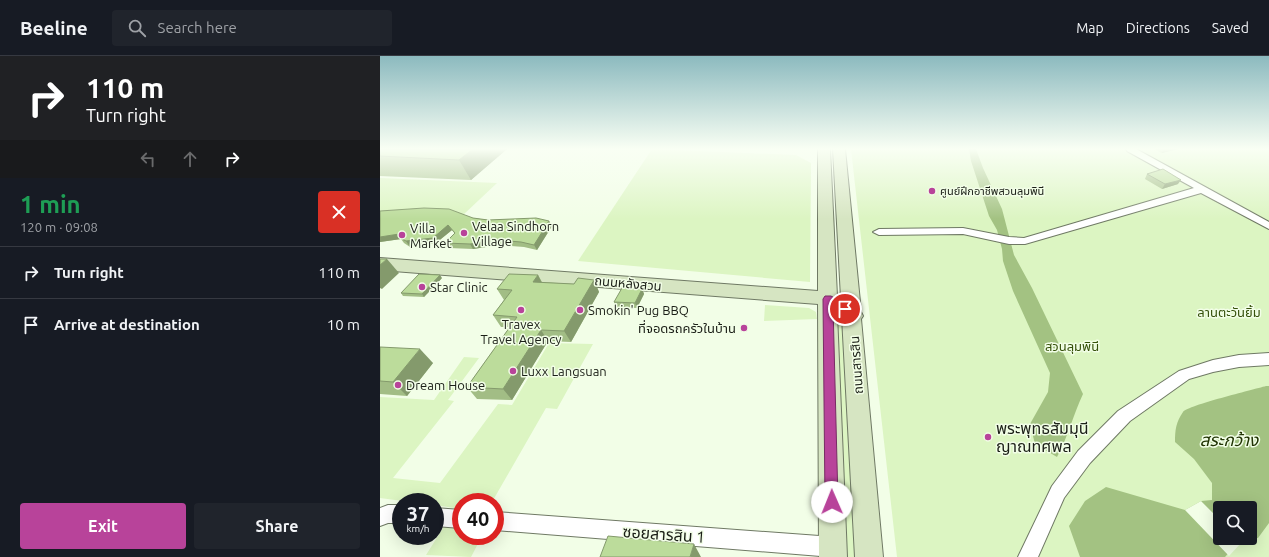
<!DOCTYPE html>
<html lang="en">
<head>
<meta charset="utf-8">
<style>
	:root { --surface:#171b24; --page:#20242c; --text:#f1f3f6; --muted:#9ea1a6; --line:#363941; --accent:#b8439a }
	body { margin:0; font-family:Ubuntu,"Noto Sans Thai",sans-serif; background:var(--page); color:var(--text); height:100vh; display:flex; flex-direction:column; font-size:15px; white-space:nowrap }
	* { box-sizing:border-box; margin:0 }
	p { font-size:13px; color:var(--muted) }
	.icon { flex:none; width:22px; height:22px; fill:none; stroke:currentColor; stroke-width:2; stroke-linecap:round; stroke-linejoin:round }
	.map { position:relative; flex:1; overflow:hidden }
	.side { display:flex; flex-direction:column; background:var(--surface); width:380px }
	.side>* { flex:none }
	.banner { background:#202124; color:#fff; overflow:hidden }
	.buttons { position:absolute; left:833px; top:445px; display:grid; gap:8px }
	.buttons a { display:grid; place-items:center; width:44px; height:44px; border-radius:4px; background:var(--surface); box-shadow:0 4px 16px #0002; font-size:20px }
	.speed { position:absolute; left:12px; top:437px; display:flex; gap:8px; font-size:20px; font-weight:700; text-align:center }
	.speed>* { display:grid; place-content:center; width:52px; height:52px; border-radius:50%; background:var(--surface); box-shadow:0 4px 16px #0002; line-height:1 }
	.speed small { font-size:10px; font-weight:400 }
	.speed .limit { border:6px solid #d22; background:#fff; color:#111 }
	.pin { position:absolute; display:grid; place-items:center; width:34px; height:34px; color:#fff; margin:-17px; border:2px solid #fff; border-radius:50%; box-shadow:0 1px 4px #0007 }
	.me { position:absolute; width:44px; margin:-22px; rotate:359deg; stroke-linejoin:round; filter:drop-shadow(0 0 3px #0008) }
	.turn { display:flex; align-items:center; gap:14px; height:84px; padding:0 20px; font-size:18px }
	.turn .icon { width:52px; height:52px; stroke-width:2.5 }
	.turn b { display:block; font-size:28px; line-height:34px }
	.lanes { display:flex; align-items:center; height:38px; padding:0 20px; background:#0003; justify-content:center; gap:20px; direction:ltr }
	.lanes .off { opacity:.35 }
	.round { display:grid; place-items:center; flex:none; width:42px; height:42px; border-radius:4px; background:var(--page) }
	.head { display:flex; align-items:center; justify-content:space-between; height:68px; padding:0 20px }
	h1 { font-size:24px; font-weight:600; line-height:30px; color:#1e9e55 }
	.action { display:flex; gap:8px; margin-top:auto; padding:8px 20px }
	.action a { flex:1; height:46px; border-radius:4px; background:var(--accent); color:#fff; font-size:16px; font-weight:600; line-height:46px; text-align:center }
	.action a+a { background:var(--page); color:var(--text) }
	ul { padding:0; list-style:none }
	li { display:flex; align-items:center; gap:12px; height:52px; padding:0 20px; border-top:1px solid var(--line) }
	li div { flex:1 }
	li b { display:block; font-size:15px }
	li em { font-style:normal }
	header { display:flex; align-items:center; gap:24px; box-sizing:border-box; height:56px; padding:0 20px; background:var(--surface); border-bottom:1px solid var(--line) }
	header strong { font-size:19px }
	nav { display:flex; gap:22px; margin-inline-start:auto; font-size:14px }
	.search { width:280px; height:36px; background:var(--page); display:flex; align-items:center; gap:10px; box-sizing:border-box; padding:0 14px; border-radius:4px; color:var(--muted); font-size:15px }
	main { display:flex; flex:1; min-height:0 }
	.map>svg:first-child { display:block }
	.green { fill:#dcf5c2; fill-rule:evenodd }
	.water { fill:#a3c282; fill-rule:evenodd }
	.pier { fill:#f2fee7 }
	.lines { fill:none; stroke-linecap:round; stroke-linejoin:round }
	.street-casing { stroke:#6f7964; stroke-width:2 }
	.secondary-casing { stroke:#6f7964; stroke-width:2 }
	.street { fill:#fff; fill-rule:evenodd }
	.secondary { fill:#d6e5c2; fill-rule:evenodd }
	.wall { fill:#a2bd85 }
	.shaded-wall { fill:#849a6c }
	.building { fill:#bcdc9b; stroke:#849a6c }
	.route { fill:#b8439a; stroke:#782c64 }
	.poi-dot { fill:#b8439a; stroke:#f2fee7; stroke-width:1.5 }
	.labels { text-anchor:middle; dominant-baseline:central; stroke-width:3; stroke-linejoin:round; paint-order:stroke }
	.far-poi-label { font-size:11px; fill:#1b1f17; stroke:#f2fee7; text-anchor:start }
	.poi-label { font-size:13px; fill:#1b1f17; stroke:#f2fee7; text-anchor:start }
	.street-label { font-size:13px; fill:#1b1f17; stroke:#f2fee7 }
	.park-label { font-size:13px; fill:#36510b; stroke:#f2fee7 }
	.near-poi-label { font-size:16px; fill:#1b1f17; stroke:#f2fee7; text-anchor:start }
	.near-street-label { font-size:16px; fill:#1b1f17; stroke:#f2fee7 }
	.near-water-label { font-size:17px; font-style:italic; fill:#213404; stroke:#f2fee7 }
</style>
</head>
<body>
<header>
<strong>Beeline</strong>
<div class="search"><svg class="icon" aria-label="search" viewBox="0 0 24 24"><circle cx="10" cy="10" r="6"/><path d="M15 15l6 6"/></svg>Search here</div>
<nav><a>Map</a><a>Directions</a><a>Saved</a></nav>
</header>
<main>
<section class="side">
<div class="banner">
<div class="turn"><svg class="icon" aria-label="right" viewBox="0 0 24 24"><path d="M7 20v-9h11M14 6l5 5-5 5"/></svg><div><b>110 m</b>Turn right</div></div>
<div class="lanes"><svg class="icon off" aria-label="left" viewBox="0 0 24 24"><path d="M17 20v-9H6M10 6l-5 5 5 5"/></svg><svg class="icon off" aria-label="ahead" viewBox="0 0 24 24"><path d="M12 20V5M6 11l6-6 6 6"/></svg><svg class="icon" aria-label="right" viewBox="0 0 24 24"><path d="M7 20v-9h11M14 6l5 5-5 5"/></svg></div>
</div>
<div class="head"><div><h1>1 min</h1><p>120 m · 09:08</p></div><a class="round" style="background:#d93025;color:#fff"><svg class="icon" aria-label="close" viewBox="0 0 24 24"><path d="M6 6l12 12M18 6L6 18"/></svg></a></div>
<ul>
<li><svg class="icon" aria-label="right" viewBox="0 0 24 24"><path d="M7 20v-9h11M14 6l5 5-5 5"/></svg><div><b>Turn right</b></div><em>110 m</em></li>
<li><svg class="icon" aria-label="arrive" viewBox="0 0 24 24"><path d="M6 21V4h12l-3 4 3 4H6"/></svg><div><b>Arrive at destination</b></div><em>10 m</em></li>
</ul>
<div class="action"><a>Exit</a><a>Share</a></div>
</section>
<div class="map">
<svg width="889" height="501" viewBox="0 0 889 501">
	<rect width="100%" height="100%" fill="#f2fee7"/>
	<g class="green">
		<polygon points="272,93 416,99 431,107 430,226 198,205"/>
		<path d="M471,93H889V501H517ZM840,452H870V482H840Z"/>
		<polygon points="0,122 117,127 83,159 0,158"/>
		<polygon points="385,249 429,252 436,256 437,263 384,265"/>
		<polygon points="457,263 464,265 476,501 462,501"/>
		<polygon points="169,287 213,288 177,353 166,352 112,446 81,446 81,453 55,449 55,446 30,446 0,442 0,341 54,344 84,301 99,302 68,344 74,345 13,422 60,427 118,348 132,349"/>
		<polygon points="65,469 81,470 81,480 102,480 91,501 46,499"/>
	</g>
	<g class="water">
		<path d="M589,93H596L603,112L622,153L634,199L652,232L703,338C693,359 688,381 677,401L655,388L650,368L668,336L670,317L633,235L623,205L622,193L617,174L609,160L591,105Z"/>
		<path d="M886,330H889V467L878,482L860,484L845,501H700L689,470L705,445L726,431L805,454L821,445L832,444V427L814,403L795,386C795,374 796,366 803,356C809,349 872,334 886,330ZM840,452H870V482H840Z"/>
	</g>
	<polygon class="pier" points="821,445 840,464 840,482 858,482 862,486 849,500 805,454"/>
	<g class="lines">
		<defs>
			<g id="street">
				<polygon points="746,93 756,93 889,166 889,173 821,137 645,188 629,188 583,178 499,179 493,176 499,173 583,172 629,181 644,182 814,132 747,95"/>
				<polygon points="889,297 889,309 859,311 833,316 809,323 750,365 710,407 684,442 658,501 638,501 672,430 698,395 738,355 799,315 833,304 859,299"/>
				<polygon points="8,449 21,449 21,467 8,467 0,470 0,452"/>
				<polygon points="55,452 81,454 81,472 55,470"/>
				<polygon points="115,456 453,481 460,484 463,491 460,498 453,501 115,474"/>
			</g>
			<polygon id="secondary" points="438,93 450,93 457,240 461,242 453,93 465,93 481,256 483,260 481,263 503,501 475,501 462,261 457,257 467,501 439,501 438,248 0,214 0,202 438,235"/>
		</defs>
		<use href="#street" class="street-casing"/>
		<use href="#secondary" class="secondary-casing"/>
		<use href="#street" class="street"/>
		<use href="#secondary" class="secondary"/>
	</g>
	<g class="wall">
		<polygon points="0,93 127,93 91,124 0,120"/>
		<polygon points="774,93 798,93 782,97"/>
		<polygon points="767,118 798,128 782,133 765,123"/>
		<polygon points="0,155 93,162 108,164 169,165 172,170 157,194 144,191 119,189 93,193 69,192 65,187 75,178 72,174 56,187 30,191 24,187 21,183 0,186"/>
		<polygon points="158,219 162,226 194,228 214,224 219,236 191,286 168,285 132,344 97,343 87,331 130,271 121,271 113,259 124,244 117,233"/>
		<polygon points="62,222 44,241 23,240 21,237"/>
		<polygon points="262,233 264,238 257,252 236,251 234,246"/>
		<polygon points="0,291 53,307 27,340 0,338"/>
	</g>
	<g class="shaded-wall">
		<polygon points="93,93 127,93 91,124 79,104"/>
		<polygon points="784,93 798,93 782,97"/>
		<polygon points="801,124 798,128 782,133 785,128"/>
		<polygon points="169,165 172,170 157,194 154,189"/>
		<polygon points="68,169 72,174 56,187 30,191 26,185"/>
		<polygon points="19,178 21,183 0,186 0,181"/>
		<polygon points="116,184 119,189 93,193 90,188"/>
		<polygon points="7,203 19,217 2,233 0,232 0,209"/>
		<polygon points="60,219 62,222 44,241 42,238"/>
		<polygon points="158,219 164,231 153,226"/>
		<polygon points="214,224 219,236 191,286 184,275"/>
		<polygon points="262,233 264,238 257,252 255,247"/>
		<polygon points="161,274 168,285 132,344 123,333"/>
		<polygon points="40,293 53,307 27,340 13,326"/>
		<polygon points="314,488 321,501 310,501"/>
	</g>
	<g class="building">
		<polygon points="0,93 93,93 79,104 0,100"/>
		<polygon points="783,113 801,124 785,128 767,118"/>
		<polygon points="44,152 69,153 93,162 108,164 156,162 169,165 154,189 141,186 116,184 90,188 65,187 75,177 68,169 53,182 26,185 20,182 19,178 0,181 0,155"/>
		<polygon points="0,203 7,203 0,209"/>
		<polygon points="39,218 60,219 42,238 21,237"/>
		<polygon points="129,218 158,219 153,226 194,228 198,222 214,224 184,275 161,274 123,333 87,331 137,261 113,259 132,234 117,233"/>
		<polygon points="242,232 262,233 255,247 234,246"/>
		<polygon points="0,291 40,293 13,326 0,325"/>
		<polygon points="228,480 314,488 310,501 220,501"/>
	</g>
	<linearGradient id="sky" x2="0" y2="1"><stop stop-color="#8cbabf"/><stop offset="0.57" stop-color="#f9fff4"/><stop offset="1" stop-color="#f9fff4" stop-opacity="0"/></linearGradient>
	<rect width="889" height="163" fill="url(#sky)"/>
	<polygon class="route" points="445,240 451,240 469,250 470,253 465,256 453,249 458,446 456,451 452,453 447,451 445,446 443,243"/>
	<g class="poi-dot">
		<circle cx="552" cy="135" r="4"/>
		<circle cx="84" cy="177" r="4"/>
		<circle cx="22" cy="179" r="4"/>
		<circle cx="42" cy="231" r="4"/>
		<circle cx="141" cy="254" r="4"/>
		<circle cx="200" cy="254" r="4"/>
		<circle cx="364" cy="272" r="4"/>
		<circle cx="133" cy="315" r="4"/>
		<circle cx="18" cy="329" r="4"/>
		<circle cx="608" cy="381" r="4"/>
	</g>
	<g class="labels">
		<g class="far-poi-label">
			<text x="560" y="135">ศูนย์ฝึกอาชีพสวนลุมพินี</text>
		</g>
		<g class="poi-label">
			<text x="92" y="170">Velaa Sindhorn<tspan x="92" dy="15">Village</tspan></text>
			<text x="30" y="172">Villa<tspan x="30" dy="15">Market</tspan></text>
			<text x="50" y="231">Star Clinic</text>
			<text x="208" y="254">Smokin' Pug BBQ</text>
			<text x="141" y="268" text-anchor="middle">Travex<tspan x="141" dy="15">Travel Agency</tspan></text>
			<text x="356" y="272" text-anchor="end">ที่จอดรถครัวในบ้าน</text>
			<text x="141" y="315">Luxx Langsuan</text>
			<text x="26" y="329">Dream House</text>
		</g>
		<g class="street-label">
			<text transform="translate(248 227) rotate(5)">ถนนหลังสวน</text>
			<text transform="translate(476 309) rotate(-94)">ถนนสารสิน</text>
		</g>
		<g class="park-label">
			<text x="849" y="256">ลานตะวันยิ้ม</text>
			<text x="692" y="290">สวนลุมพินี</text>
		</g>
		<g class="near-poi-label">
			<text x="616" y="372">พระพุทธสัมมุนี<tspan x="616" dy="18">ญาณทศพล</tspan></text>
		</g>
		<g class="near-street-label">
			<text transform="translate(284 478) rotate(4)">ซอยสารสิน 1</text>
		</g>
		<g class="near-water-label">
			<text x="849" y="383">สระกว้าง</text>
		</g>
	</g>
</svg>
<div class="buttons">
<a><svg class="icon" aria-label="search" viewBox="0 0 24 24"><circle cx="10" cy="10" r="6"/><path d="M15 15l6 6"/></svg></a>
</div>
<div class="speed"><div>37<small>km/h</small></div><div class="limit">40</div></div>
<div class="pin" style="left:465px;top:253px;background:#d93025"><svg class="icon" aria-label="arrive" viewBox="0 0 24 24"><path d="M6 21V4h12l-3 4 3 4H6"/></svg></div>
<svg class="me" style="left:452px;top:446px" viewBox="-20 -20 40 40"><circle r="19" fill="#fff"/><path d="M0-13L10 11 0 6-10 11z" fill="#b8439a"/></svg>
</div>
</main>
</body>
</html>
